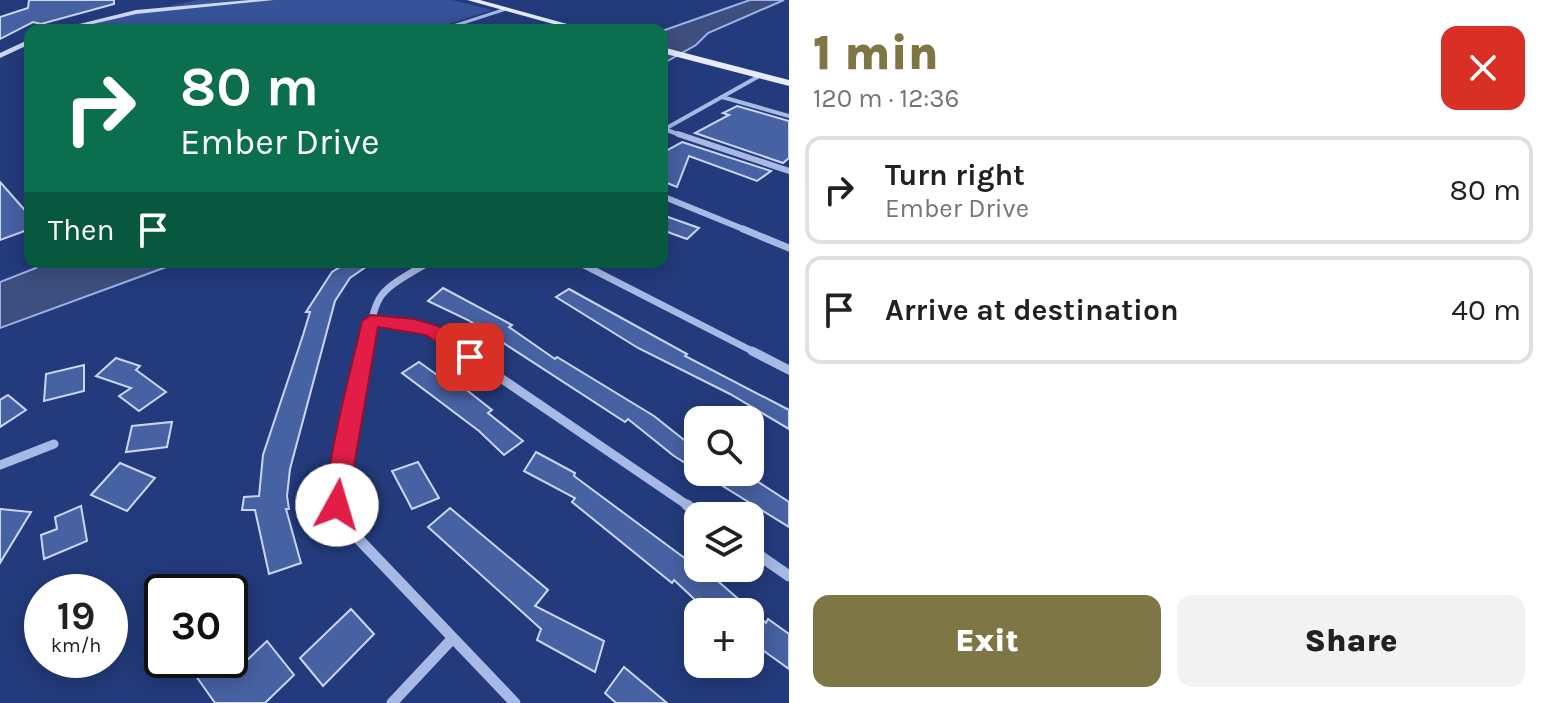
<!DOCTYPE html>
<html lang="en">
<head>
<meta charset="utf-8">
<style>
	:root { --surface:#fff; --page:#f2f2f2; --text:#202124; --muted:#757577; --line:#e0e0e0; --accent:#7e7644 }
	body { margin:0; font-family:Karla,sans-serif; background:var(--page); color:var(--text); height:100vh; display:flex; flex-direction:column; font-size:30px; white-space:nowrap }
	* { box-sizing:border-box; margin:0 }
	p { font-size:26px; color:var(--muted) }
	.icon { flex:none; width:44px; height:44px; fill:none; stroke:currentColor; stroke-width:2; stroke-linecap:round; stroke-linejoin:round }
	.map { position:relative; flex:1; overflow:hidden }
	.panel { display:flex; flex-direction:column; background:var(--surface); width:760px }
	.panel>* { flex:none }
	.hud { position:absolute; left:24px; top:24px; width:644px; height:244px; border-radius:16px; box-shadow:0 4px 20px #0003; background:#0b6e4f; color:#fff; overflow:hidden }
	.fabs { position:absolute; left:684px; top:406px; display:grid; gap:16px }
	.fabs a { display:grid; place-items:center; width:80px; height:80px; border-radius:16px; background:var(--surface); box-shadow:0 4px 20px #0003; font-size:40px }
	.speed { position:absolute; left:24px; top:574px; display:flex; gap:16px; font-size:40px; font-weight:700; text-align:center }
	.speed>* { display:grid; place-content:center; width:104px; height:104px; border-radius:50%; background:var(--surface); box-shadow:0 4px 20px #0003; line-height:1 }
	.speed small { font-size:20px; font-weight:400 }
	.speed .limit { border:4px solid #111; border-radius:12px; background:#fff; color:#111 }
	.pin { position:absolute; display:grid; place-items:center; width:68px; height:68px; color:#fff; margin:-34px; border-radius:16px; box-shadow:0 4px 12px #0006 }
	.me { position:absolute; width:88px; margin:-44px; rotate:6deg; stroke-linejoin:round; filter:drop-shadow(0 0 6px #0008) }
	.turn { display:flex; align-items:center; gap:28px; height:168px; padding:0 24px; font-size:36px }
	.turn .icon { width:104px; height:104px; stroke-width:2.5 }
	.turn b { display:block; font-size:56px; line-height:68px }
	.then { display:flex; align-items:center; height:76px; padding:0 24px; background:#0003; gap:16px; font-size:30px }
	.round { display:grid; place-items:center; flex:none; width:84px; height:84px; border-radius:16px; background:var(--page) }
	.headline { display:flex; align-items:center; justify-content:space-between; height:136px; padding:0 24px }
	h1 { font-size:48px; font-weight:800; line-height:60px; color:var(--accent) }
	.cta { display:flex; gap:16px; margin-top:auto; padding:16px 24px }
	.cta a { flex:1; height:92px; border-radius:16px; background:var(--accent); color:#fff; font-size:32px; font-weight:800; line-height:92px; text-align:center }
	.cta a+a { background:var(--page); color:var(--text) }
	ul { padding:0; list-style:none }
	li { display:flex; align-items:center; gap:24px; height:108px; margin:0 16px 12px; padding:0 8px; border:4px solid var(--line); border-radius:16px }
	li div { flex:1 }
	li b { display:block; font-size:30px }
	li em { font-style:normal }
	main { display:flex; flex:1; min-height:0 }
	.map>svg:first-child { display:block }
	.green { fill:#36539a }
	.water { fill:#3d4f7f; stroke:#9bb2e6; stroke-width:2 }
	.building { fill:#4762a3; stroke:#cad6f4; stroke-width:2 }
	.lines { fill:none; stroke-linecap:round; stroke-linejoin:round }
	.minor-far5 { stroke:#a7b9e5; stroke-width:3 }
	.minor-far4 { stroke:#a7b9e5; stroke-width:4 }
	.minor-far3 { stroke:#a7b9e5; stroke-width:6 }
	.minor-far2 { stroke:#a7b9e5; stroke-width:7 }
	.minor-far1 { stroke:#a7b9e5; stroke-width:9 }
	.minor { stroke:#a7b9e5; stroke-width:11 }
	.secondary { fill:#d0daf5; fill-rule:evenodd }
	.primary { fill:#e7ecfd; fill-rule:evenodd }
	.route { fill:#e11d48; stroke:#92132f; stroke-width:2 }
</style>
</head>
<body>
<main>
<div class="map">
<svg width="789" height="703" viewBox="0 0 789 703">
	<rect width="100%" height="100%" fill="#233b7c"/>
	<polygon class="green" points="198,0 452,0 492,10 430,30 59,30"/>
	<g class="water">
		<polygon points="750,0 784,0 708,33 696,45 662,64 662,31"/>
		<polygon points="51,262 180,262 0,328 0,282"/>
	</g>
	<g class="building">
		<polygon points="29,0 114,0 114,4 41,24 33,22 0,39 0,17 28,8"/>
		<polygon points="737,106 789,121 789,158 783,163 695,133 729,115 723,113"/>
		<polygon points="682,142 771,171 757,181 689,156 677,187 662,181 662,153"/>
		<polygon points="0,182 30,216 30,229 0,240"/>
		<polygon points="668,217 699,228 687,239 662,230 662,222"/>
		<polygon points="348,262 373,262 350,278 335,301 290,469 287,496 289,509 286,509 301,563 269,574 255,510 242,510 244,497 259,496 263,455 303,335 310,312 306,312 332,272"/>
		<polygon points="443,288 512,325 509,327 555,359 557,357 654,416 698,451 698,471 674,456 628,419 625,422 468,320 428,301"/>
		<polygon points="569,289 687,354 685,356 789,410 789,429 730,394 638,348 556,297"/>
		<polygon points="116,358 140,366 136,370 166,392 139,411 119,396 131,388 96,376"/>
		<polygon points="419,362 454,387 459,384 492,410 488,413 523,441 504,455 479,431 402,373"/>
		<polygon points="84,365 84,391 44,401 46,374"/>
		<polygon points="8,395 26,410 0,427 0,400"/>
		<polygon points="172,422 167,447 126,452 132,426"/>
		<polygon points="536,452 575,473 574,476 640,525 698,568 704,569 766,623 768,619 789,634 789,669 750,641 750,612 708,612 674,580 672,583 572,502 575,498 524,471"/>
		<polygon points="418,462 439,498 412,509 392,471"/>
		<polygon points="120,463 155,478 127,511 91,495"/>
		<polygon points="700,472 743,472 789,502 789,527"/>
		<polygon points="81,506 87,541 44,559 41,535 57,529 55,517"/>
		<polygon points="450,508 548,590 535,606 604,641 595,672 537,640 541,629 428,527"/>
		<polygon points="0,509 31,512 0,563"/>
		<polygon points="351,609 374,634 323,686 300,658"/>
		<polygon points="267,641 294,675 265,703 215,703 191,669 202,660 240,660 243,664"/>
		<polygon points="624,667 667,703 616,703 605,693"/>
	</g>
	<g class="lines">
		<g class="minor-far5">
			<polyline points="459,25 477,30"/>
			<polyline points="441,30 506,9"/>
		</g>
		<g class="minor-far4">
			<polyline points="722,97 789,116"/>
			<polyline points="664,129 683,136"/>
			<polyline points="663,130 761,75"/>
		</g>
		<g class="minor-far3">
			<polyline points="678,134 789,171"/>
			<polyline points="662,196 748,231"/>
		</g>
		<g class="minor-far2">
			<polyline points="743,229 789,248"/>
			<polyline points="578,262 756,353"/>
			<path d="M371,321C415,325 427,327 464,353"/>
			<path d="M365,353C378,290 373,295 429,262"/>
		</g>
		<g class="minor-far1">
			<polyline points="461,351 690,507"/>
			<polyline points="752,351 789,370"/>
			<polyline points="0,465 54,444"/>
			<polyline points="338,507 340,472 365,351"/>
		</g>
		<g class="minor">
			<polyline points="337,505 350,530 515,703"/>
			<polyline points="687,505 702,516"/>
			<polyline points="750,549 789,576"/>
			<polyline points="392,703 452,639"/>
		</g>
		<g class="secondary">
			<polygon points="250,0 274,0 136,14 67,30 55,30 136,10"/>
			<polygon points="30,39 30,44 0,58 0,53"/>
		</g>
		<g class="primary">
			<polygon points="467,0 480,0 589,30 575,30"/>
			<polygon points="662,47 789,80 789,86 662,53"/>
		</g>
	</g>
	<path class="route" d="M371,315L414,319L438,326L480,357L470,363L464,361L426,335L378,327L346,512L337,515L329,512C318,488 355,355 362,321Z"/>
</svg>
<div class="fabs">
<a><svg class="icon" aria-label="search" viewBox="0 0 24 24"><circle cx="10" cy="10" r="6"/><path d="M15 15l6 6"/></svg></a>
<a><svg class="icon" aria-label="layers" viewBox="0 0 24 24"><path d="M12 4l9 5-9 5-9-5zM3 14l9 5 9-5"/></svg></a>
<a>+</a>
</div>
<div class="speed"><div>19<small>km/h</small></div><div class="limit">30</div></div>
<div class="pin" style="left:470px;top:357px;background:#d93025"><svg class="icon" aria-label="arrive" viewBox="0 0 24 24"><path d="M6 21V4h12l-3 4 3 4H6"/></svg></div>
<svg class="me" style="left:337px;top:505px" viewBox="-20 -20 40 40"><circle r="19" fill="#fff"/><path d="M0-13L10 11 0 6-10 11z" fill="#e11d48"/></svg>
<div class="hud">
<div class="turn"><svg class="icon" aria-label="right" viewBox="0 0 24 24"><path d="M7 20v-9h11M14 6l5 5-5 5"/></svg><div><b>80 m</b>Ember Drive</div></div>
<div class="then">Then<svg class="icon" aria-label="arrive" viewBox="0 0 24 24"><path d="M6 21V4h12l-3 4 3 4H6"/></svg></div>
</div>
</div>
<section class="panel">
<div class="headline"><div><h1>1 min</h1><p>120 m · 12:36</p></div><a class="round" style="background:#d93025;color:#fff"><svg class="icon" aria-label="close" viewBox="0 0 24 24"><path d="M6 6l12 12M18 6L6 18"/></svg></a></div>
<ul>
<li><svg class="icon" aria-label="right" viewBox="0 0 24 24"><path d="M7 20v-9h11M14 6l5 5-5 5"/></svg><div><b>Turn right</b><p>Ember Drive</p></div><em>80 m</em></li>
<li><svg class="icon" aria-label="arrive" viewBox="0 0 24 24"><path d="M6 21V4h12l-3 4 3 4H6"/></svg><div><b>Arrive at destination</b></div><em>40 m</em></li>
</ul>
<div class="cta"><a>Exit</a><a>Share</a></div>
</section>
</main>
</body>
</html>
